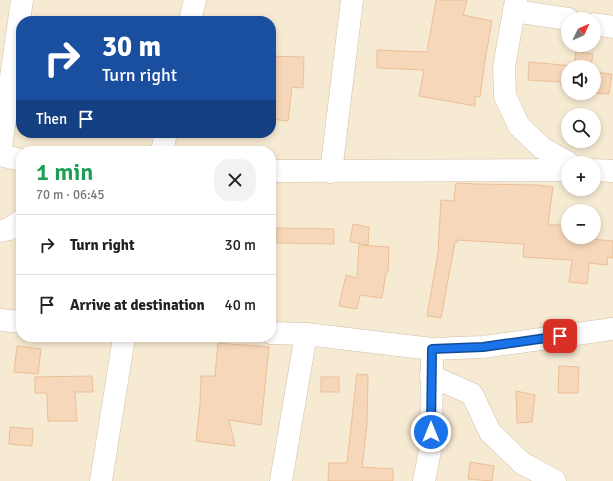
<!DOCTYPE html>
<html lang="en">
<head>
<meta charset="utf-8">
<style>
	:root { --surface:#fff; --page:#f2f2f2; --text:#222; --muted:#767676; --line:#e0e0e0 }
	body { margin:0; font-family:Signika,sans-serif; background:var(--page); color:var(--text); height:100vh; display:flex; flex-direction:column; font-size:15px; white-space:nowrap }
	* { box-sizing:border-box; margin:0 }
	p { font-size:13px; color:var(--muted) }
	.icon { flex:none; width:22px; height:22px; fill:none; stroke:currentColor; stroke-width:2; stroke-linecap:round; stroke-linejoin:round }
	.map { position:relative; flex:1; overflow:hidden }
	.drawer { position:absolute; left:16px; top:146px; width:260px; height:196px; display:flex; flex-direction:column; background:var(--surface); border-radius:16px; box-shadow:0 2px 6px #0003 }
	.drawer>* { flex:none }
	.banner { position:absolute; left:16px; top:16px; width:260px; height:122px; border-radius:16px; box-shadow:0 2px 6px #0003; background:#1a4fa0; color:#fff; overflow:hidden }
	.needle { width:26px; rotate:46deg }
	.fabs { position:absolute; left:561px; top:12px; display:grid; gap:8px }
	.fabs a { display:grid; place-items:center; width:40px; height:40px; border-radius:50%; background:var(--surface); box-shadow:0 2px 6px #0003; font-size:20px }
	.pin { position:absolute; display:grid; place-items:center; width:34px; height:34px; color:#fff; margin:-17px; border-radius:8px; box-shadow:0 2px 6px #0006 }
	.me { position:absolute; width:44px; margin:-22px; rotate:0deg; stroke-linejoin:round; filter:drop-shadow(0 0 3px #0008) }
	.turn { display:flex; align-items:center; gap:14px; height:84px; padding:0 20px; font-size:18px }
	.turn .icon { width:52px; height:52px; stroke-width:2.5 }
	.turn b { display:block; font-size:28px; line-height:34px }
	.then { display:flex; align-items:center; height:38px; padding:0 20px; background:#0003; gap:8px; font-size:15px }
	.round { display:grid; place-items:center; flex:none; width:42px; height:42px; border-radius:16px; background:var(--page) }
	.headline { display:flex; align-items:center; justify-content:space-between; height:68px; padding:0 20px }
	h1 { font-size:24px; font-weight:600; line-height:30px; color:#1e9e55 }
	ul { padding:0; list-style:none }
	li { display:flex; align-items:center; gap:12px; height:60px; padding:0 20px; border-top:1px solid var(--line) }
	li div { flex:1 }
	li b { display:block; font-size:15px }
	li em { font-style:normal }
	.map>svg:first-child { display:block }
	.residential { fill:#f7ead2; fill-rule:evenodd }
	.building { fill:#f7d7b9; stroke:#ebbf97 }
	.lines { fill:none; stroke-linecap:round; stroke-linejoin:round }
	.street-casing { stroke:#d1bfa8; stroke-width:23 }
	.street { stroke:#fff; stroke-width:22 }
	.route-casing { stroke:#114b97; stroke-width:10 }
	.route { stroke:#1a73e8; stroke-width:7 }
</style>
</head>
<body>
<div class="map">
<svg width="613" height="481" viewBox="0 0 613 481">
	<rect width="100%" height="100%" fill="#fef7e4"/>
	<path class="residential" d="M0,0H613V481H0ZM568,19H594V45H568ZM21,21H271V133H21ZM568,67H594V93H568ZM568,115H594V141H568ZM21,151H271V337H21ZM568,163H594V189H568ZM568,211H594V237H568Z"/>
	<g class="building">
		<polygon points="436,0 467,0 463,15 492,21 485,60 480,97 475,96 475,106 419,96 424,70 377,68 377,50 427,52"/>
		<polygon points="576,51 593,54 591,67 568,67 568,86 561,86 561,82 528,80 529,62 574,66"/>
		<polygon points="271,56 304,57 303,88 292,87 288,121 271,119"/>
		<polygon points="594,72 612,74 609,94 594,93"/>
		<polygon points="456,183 476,184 537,185 553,187 548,225 568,225 568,237 613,241 613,258 608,257 607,265 589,263 587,284 569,282 572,260 523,257 524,244 457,240 457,242 455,242 441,318 427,316 438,252 441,200 454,201"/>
		<polygon points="353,224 369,227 368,245 350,242"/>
		<polygon points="277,228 334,229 334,244 277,243"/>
		<polygon points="359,245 389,247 388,272 386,272 382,298 360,295 357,309 339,306 346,275 357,278"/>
		<polygon points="218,343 269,347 261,425 229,420 235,446 196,441 200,404 201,376 215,376"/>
		<polygon points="17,346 41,349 38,374 14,372"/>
		<polygon points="559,366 579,367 578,393 558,393"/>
		<polygon points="357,374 368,375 367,425 362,467 393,469 393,481 328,481 329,463 347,463"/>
		<polygon points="92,376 93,392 75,392 77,421 48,421 47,393 35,393 35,377"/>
		<rect x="321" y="377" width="18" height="15"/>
		<polygon points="516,391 535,395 532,422 517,423"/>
		<polygon points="10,427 33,429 32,446 9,444"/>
		<polygon points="470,462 494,466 492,481 468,479"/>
	</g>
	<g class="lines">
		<defs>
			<g id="street">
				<polyline points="516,0 504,67 505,96 519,126 542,148 569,163"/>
				<polyline points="514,11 568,19"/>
				<polyline points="190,21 195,0"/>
				<polyline points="594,24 613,27"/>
				<polyline points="162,151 166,133"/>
				<polyline points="0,154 22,0"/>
				<polyline points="0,155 21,160"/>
				<polyline points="594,170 613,171"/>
				<polyline points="271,171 568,170"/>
				<polyline points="331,172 352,0"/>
				<polyline points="0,231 9,229 21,221"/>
				<polyline points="0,320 21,322"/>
				<polyline points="271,333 306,334 432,349 483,347 613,329"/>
				<polyline points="431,376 472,394 490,432 522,463 555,481"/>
				<polyline points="101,481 124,337"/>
				<polyline points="281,481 306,334"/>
				<polyline points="424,481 431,446 432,362"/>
			</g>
		</defs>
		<use href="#street" class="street-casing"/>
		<use href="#street" class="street"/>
	</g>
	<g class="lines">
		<defs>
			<polyline id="route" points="431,432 432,349 483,347 560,336"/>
		</defs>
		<use href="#route" class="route-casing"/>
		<use href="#route" class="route"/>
	</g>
</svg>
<div class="fabs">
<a><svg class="needle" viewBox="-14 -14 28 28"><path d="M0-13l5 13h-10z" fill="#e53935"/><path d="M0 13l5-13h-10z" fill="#767676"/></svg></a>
<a><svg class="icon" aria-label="sound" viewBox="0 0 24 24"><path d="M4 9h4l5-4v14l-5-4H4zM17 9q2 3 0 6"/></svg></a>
<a><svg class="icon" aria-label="search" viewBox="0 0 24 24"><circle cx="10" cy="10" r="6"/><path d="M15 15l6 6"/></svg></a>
<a>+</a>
<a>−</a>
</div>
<div class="pin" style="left:560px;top:336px;background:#d93025"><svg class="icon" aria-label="arrive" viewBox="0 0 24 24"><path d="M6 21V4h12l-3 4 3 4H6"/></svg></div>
<svg class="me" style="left:431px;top:432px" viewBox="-20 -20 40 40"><circle r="17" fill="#1a73e8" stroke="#fff" stroke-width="3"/><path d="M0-11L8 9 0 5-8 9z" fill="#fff"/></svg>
<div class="banner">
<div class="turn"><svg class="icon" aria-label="right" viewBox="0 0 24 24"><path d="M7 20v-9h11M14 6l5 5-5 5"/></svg><div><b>30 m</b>Turn right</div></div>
<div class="then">Then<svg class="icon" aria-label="arrive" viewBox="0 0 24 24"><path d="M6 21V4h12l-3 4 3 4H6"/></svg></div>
</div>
<section class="drawer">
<div class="headline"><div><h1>1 min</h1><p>70 m · 06:45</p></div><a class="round"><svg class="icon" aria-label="close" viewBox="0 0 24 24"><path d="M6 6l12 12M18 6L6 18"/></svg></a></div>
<ul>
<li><svg class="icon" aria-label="right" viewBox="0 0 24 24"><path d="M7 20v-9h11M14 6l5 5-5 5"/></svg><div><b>Turn right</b></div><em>30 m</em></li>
<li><svg class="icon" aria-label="arrive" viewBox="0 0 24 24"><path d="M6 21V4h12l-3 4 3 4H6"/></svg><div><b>Arrive at destination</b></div><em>40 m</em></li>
</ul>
</section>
</div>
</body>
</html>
